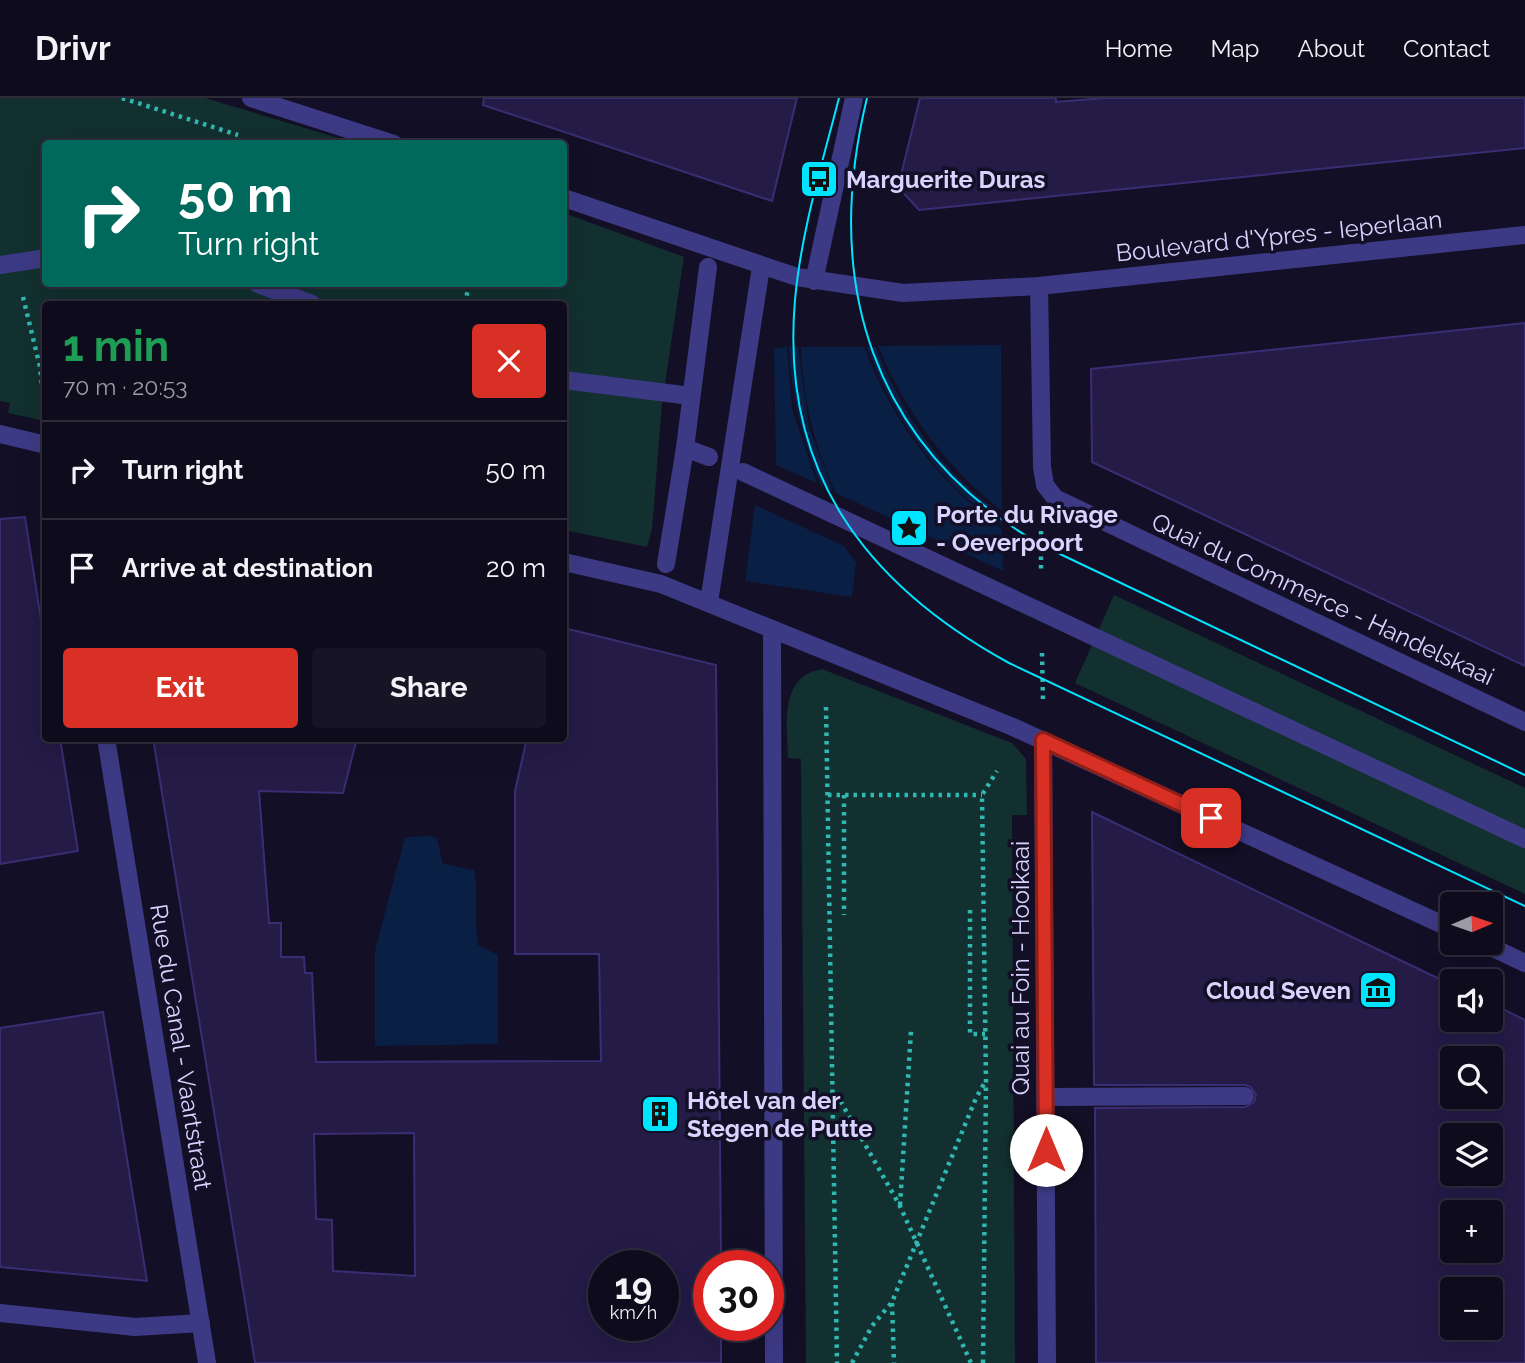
<!DOCTYPE html>
<html lang="en">
<head>
<meta charset="utf-8">
<style>
	:root { --surface:#0e0b1c; --page:#171425; --text:#f1f3f6; --muted:#9b9ba3; --line:#2e2b3b; --accent:#d93025 }
	body { margin:0; font-family:Raleway,sans-serif; background:var(--page); color:var(--text); height:100vh; display:flex; flex-direction:column; font-size:26px; white-space:nowrap }
	* { box-sizing:border-box; margin:0 }
	p { font-size:23px; color:var(--muted) }
	.icon { flex:none; width:38px; height:38px; fill:none; stroke:currentColor; stroke-width:2; stroke-linecap:round; stroke-linejoin:round }
	.map { position:relative; flex:1; overflow:hidden }
	.details { position:absolute; left:42px; top:203px; width:525px; height:441px; display:flex; flex-direction:column; background:var(--surface); border-radius:7px; box-shadow:0 7px 28px #0002,0 0 0 2px var(--line) }
	.details>* { flex:none }
	.hud { position:absolute; left:42px; top:42px; width:525px; height:147px; border-radius:7px; box-shadow:0 7px 28px #0002,0 0 0 2px var(--line); background:#00695c; color:#fff; overflow:hidden }
	.needle { width:46px; rotate:88deg }
	.tools { position:absolute; left:1440px; top:794px; display:grid; gap:14px }
	.tools a { display:grid; place-items:center; width:63px; height:63px; border-radius:7px; background:var(--surface); box-shadow:0 7px 28px #0002,0 0 0 2px var(--line); font-size:35px }
	.speed { position:absolute; left:588px; top:1152px; display:flex; gap:14px; font-size:35px; font-weight:700; text-align:center }
	.speed>* { display:grid; place-content:center; width:91px; height:91px; border-radius:50%; background:var(--surface); box-shadow:0 7px 28px #0002,0 0 0 2px var(--line); line-height:1 }
	.speed small { font-size:18px; font-weight:400 }
	.speed .limit { border:10px solid #d22; background:#fff; color:#111 }
	.pin { position:absolute; display:grid; place-items:center; width:60px; height:60px; color:#fff; margin:-30px; border-radius:14px; box-shadow:0 4px 10px #0006 }
	.me { position:absolute; width:77px; margin:-38px; rotate:0deg; stroke-linejoin:round; filter:drop-shadow(0 0 5px #0008) }
	.turn { display:flex; align-items:center; gap:24px; height:147px; padding:0 21px; font-size:32px }
	.turn .icon { width:91px; height:91px; stroke-width:2.5 }
	.turn b { display:block; font-size:49px; line-height:60px }
	.round { display:grid; place-items:center; flex:none; width:74px; height:74px; border-radius:7px; background:var(--page) }
	.overview { display:flex; align-items:center; justify-content:space-between; height:119px; padding:0 21px }
	h1 { font-size:42px; font-weight:700; line-height:52px; color:#1e9e55 }
	.cta { display:flex; gap:14px; margin-top:auto; padding:14px 21px }
	.cta a { flex:1; height:80px; border-radius:7px; background:var(--accent); color:#fff; font-size:28px; font-weight:700; line-height:80px; text-align:center }
	.cta a+a { background:var(--page); color:var(--text) }
	ul { padding:0; list-style:none }
	li { display:flex; align-items:center; gap:21px; height:98px; padding:0 21px; border-top:2px solid var(--line) }
	li div { flex:1 }
	li b { display:block; font-size:26px }
	li em { font-style:normal }
	header { display:flex; align-items:center; gap:42px; box-sizing:border-box; height:98px; padding:0 35px; background:var(--surface); border-bottom:2px solid var(--line) }
	header strong { font-size:33px }
	nav { display:flex; gap:38px; margin-inline-start:auto; font-size:24px }
	.map>svg:first-child { display:block }
	.green { fill:#12302f }
	.water { fill:#0a1f44 }
	.building { fill:#241b47; stroke:#3b2d73; stroke-width:2; fill-rule:evenodd }
	.lines { fill:none; stroke-linecap:round; stroke-linejoin:round }
	.path { stroke:#2fb8b0; stroke-width:4.5; stroke-dasharray:3.5 5; stroke-linecap:butt }
	.minor { stroke:#3d3a85; stroke-width:18 }
	.tram { stroke:#00e5ff; stroke-width:2 }
	.route-casing { stroke:#8d1f18; stroke-width:18 }
	.route { stroke:#d93025; stroke-width:12 }
	.labels { text-anchor:middle; dominant-baseline:central; stroke-width:7; stroke-linejoin:round; paint-order:stroke }
	.poi-label { font-size:24px; font-weight:bold; fill:#d9d4ff; stroke:#130f26; text-anchor:start }
	.street-label { font-size:24px; fill:#d9d4ff; stroke:#130f26 }
</style>
</head>
<body>
<header>
<strong>Drivr</strong>
<nav><a>Home</a><a>Map</a><a>About</a><a>Contact</a></nav>
</header>
<div class="map">
<svg width="1525" height="1265" viewBox="0 0 1525 1265">
	<rect width="100%" height="100%" fill="#130f26"/>
	<g class="green">
		<polygon points="0,0 205,0 355,45 46,46 46,186 564,186 564,115 684,159 662,306 652,431 647,449 564,432 564,206 46,206 45,323 8,315 10,305 0,303"/>
		<polygon points="1114,497 1525,690 1525,796 1075,585"/>
		<path d="M822,571L1012,645L1026,661L1027,717H1012L1015,1265H806L801,661L788,660C787,627 779,578 822,571Z"/>
	</g>
	<g class="water">
		<path d="M1001,247L1002,413C945,368 906,315 878,248Z"/>
		<polygon points="787,249 792,311 817,385 776,367 774,250"/>
		<path d="M789,249H798L809,329L833,393L820,386C803,341 791,298 789,249Z"/>
		<path d="M801,249H864C892,323 938,384 1002,431L1003,473L836,395C814,348 803,300 801,249Z"/>
		<path d="M867,249H876C901,315 943,376 1002,416V427C939,386 893,319 867,249Z"/>
		<polygon points="755,407 844,448 856,465 852,499 745,483"/>
		<path d="M432,738L437,741L443,766L474,772C479,797 474,821 478,847L498,857V946L375,948V853L405,739Z"/>
	</g>
	<g class="building">
		<polygon points="484,0 797,0 772,103 483,7"/>
		<polygon points="920,0 1056,0 1056,4 1105,0 1525,0 1525,50 919,112 898,89"/>
		<polygon points="1525,225 1525,568 1092,364 1091,271"/>
		<polygon points="25,419 46,554 46,640 60,640 78,753 0,766 0,421"/>
		<path d="M564,530L716,567L721,1167H709V1227H721V1265H255L153,640H357L343,695L259,693L269,825H281V859H304L305,875H312L316,964L601,963L599,856H515V693L527,640H564ZM414,1035L415,1178L333,1173L332,1122L316,1121L314,1036ZM604,1167H663V1227H604Z"/>
		<path d="M1092,714L1452,887V922H1491V905L1525,922V1265H1096L1095,1010L1245,1009L1254,1004L1256,997L1251,989L1245,987H1094ZM1452,961H1491V999H1452ZM1452,1038H1491V1076H1452ZM1452,1115H1491V1153H1452ZM1452,1192H1491V1230H1452Z"/>
		<polygon points="103,914 147,1183 0,1169 0,930"/>
	</g>
	<g class="lines">
		<g class="path">
			<polyline points="122,0 238,37"/>
			<polyline points="23,199 40,269 44,307"/>
			<polyline points="465,206 469,186"/>
			<polyline points="1041,433 1041,473"/>
			<polyline points="1042,555 1043,603"/>
			<polyline points="826,609 837,1265"/>
			<polyline points="828,697 982,697"/>
			<polyline points="844,697 844,817"/>
			<polyline points="970,812 970,936 985,936"/>
			<polyline points="808,998 833,998 841,1004 900,1108 971,1265"/>
			<polyline points="900,1107 911,933"/>
			<polyline points="892,1205 894,1265"/>
			<polyline points="852,1265 872,1228 892,1204 976,1000 984,986"/>
			<polyline points="983,1265 986,984 982,697 997,673"/>
		</g>
		<g class="minor">
			<polyline points="251,0 394,46"/>
			<polyline points="564,100 797,179 903,195 1039,188 1525,137"/>
			<polyline points="0,167 46,160"/>
			<polyline points="814,183 854,0"/>
			<polyline points="258,186 312,206"/>
			<polyline points="1039,188 1042,369 1045,387 1055,400 1525,624"/>
			<polyline points="564,282 691,298"/>
			<polyline points="0,336 46,347"/>
			<polyline points="685,350 709,359"/>
			<polyline points="743,374 1525,741"/>
			<polyline points="564,464 661,486 1013,629 1452,831"/>
			<polyline points="666,466 685,350 708,169"/>
			<polyline points="709,504 761,169"/>
			<polyline points="772,531 774,1265"/>
			<polyline points="106,640 207,1265"/>
			<polyline points="1043,642 1047,1265"/>
			<polyline points="1483,845 1525,865"/>
			<polyline points="1045,999 1245,998"/>
			<polyline points="0,1215 135,1229 201,1225"/>
		</g>
		<g class="tram">
			<path d="M839,0C822,66 801,134 795,202C780,373 865,486 1009,565L1525,808"/>
			<path d="M867,0C822,185 871,347 1041,447L1525,677"/>
		</g>
	</g>
	<g class="lines">
		<defs>
			<polyline id="route" points="1046,1052 1043,642 1211,720"/>
		</defs>
		<use href="#route" class="route-casing"/>
		<use href="#route" class="route"/>
	</g>
	<defs>
		<symbol id="bus-square" viewBox="-11 -11 22 22"><rect x="-9" y="-9" width="18" height="18" rx="4" fill="#00e5ff" stroke="#130f26"/><path d="M-5-6H5V4H4V6H2V4H-2V6H-4V4H-5ZM-3.5-4V0h7V-4ZM-3.5 1.2v1.5H-2V1.2ZM2 1.2v1.5H3.5V1.2Z" fill="#111"/></symbol>
		<symbol id="sight-square" viewBox="-11 -11 22 22"><rect x="-9" y="-9" width="18" height="18" rx="4" fill="#00e5ff" stroke="#130f26"/><path d="M0-6L1.8-2.2L6-1.7L2.9 1.2L3.7 5.4L0 3.3L-3.7 5.4L-2.9 1.2L-6-1.7L-1.8-2.2Z" fill="#111"/></symbol>
		<symbol id="museum-square" viewBox="-11 -11 22 22"><rect x="-9" y="-9" width="18" height="18" rx="4" fill="#00e5ff" stroke="#130f26"/><path d="M0-6L6-3V-2H-6V-3ZM-5-1h2V3h-2ZM-1-1h2V3h-2ZM3-1h2V3H3ZM-6 4H6V6H-6Z" fill="#111"/></symbol>
		<symbol id="building-square" viewBox="-11 -11 22 22"><rect x="-9" y="-9" width="18" height="18" rx="4" fill="#00e5ff" stroke="#130f26"/><path d="M-4-6H4V6H1V3H-1V6H-4ZM-2.5-4.3h1.7v1.8h-1.7ZM.8-4.3h1.7v1.8H.8ZM-2.5-1h1.7V.8h-1.7ZM.8-1h1.7V.8H.8Z" fill="#111"/></symbol>
	</defs>
	<g fill-rule="evenodd">
		<use href="#bus-square" x="797" y="59" width="44" height="44"/>
		<use href="#sight-square" x="887" y="408" width="44" height="44"/>
		<use href="#museum-square" x="1356" y="870" width="44" height="44"/>
		<use href="#building-square" x="638" y="994" width="44" height="44"/>
	</g>
	<g class="labels">
		<g class="poi-label">
			<text x="846" y="81">Marguerite Duras</text>
			<text x="936" y="416">Porte du Rivage<tspan x="936" dy="28">- Oeverpoort</tspan></text>
			<text x="1351" y="892" text-anchor="end">Cloud Seven</text>
			<text x="687" y="1002">Hôtel van der<tspan x="687" dy="28">Stegen de Putte</tspan></text>
		</g>
		<g class="street-label">
			<text transform="translate(1279 138) rotate(-6)">Boulevard d'Ypres - Ieperlaan</text>
			<text transform="translate(1323 501) rotate(25)">Quai du Commerce - Handelskaai</text>
			<text transform="translate(1020 870) rotate(-90)">Quai au Foin - Hooikaai</text>
			<text transform="translate(181 949) rotate(81)">Rue du Canal - Vaartstraat</text>
		</g>
	</g>
</svg>
<div class="tools">
<a><svg class="needle" viewBox="-14 -14 28 28"><path d="M0-13l5 13h-10z" fill="#e53935"/><path d="M0 13l5-13h-10z" fill="#9b9ba3"/></svg></a>
<a><svg class="icon" aria-label="sound" viewBox="0 0 24 24"><path d="M4 9h4l5-4v14l-5-4H4zM17 9q2 3 0 6"/></svg></a>
<a><svg class="icon" aria-label="search" viewBox="0 0 24 24"><circle cx="10" cy="10" r="6"/><path d="M15 15l6 6"/></svg></a>
<a><svg class="icon" aria-label="layers" viewBox="0 0 24 24"><path d="M12 4l9 5-9 5-9-5zM3 14l9 5 9-5"/></svg></a>
<a>+</a>
<a>−</a>
</div>
<div class="speed"><div>19<small>km/h</small></div><div class="limit">30</div></div>
<div class="pin" style="left:1211px;top:720px;background:#d93025"><svg class="icon" aria-label="arrive" viewBox="0 0 24 24"><path d="M6 21V4h12l-3 4 3 4H6"/></svg></div>
<svg class="me" style="left:1046px;top:1052px" viewBox="-20 -20 40 40"><circle r="19" fill="#fff"/><path d="M0-13L10 11 0 6-10 11z" fill="#d93025"/></svg>
<div class="hud">
<div class="turn"><svg class="icon" aria-label="right" viewBox="0 0 24 24"><path d="M7 20v-9h11M14 6l5 5-5 5"/></svg><div><b>50 m</b>Turn right</div></div>
</div>
<section class="details">
<div class="overview"><div><h1>1 min</h1><p>70 m · 20:53</p></div><a class="round" style="background:#d93025;color:#fff"><svg class="icon" aria-label="close" viewBox="0 0 24 24"><path d="M6 6l12 12M18 6L6 18"/></svg></a></div>
<ul>
<li><svg class="icon" aria-label="right" viewBox="0 0 24 24"><path d="M7 20v-9h11M14 6l5 5-5 5"/></svg><div><b>Turn right</b></div><em>50 m</em></li>
<li><svg class="icon" aria-label="arrive" viewBox="0 0 24 24"><path d="M6 21V4h12l-3 4 3 4H6"/></svg><div><b>Arrive at destination</b></div><em>20 m</em></li>
</ul>
<div class="cta"><a>Exit</a><a>Share</a></div>
</section>
</div>
</body>
</html>
